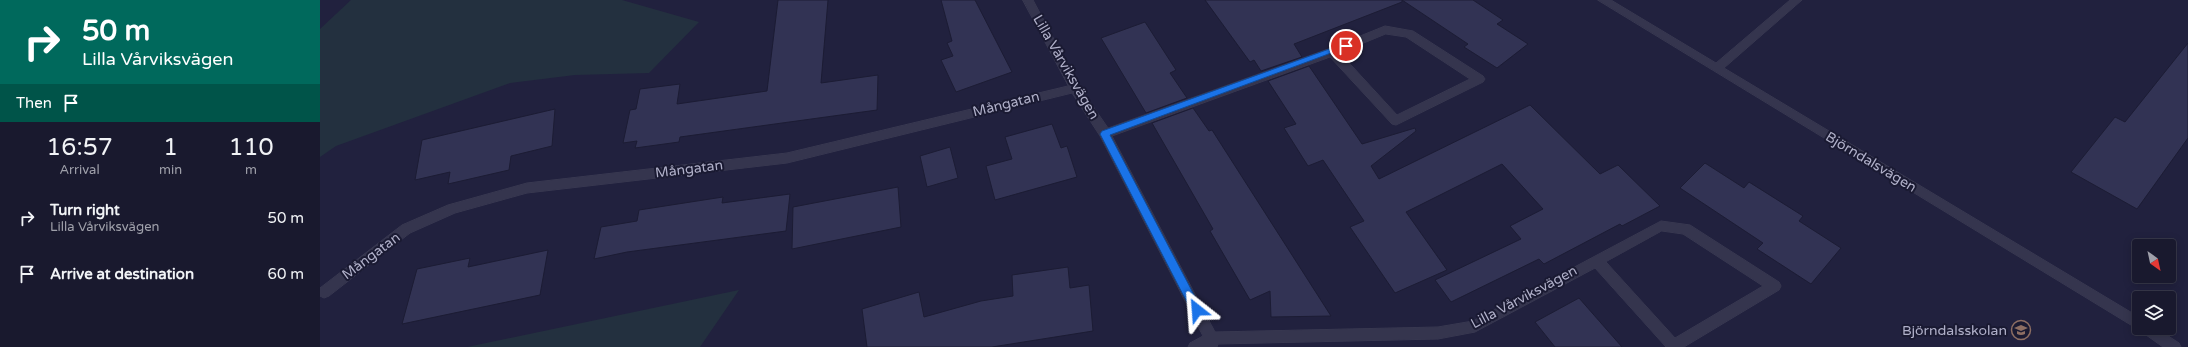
<!DOCTYPE html>
<html lang="en">
<head>
<meta charset="utf-8">
<style>
	:root { --surface:#19192e; --page:#26263a; --text:#f1f3f6; --muted:#9fa0aa; --line:#37384a }
	body { margin:0; font-family:"Varela Round",sans-serif; background:var(--page); color:var(--text); height:100vh; display:flex; flex-direction:column; font-size:15px; white-space:nowrap }
	* { box-sizing:border-box; margin:0 }
	p { font-size:13px; color:var(--muted) }
	.icon { flex:none; width:22px; height:22px; fill:none; stroke:currentColor; stroke-width:2; stroke-linecap:round; stroke-linejoin:round }
	.map { position:relative; flex:1; overflow:hidden }
	.sheet { display:flex; flex-direction:column; background:var(--surface); width:320px }
	.sheet>* { flex:none }
	.hud { background:#00695c; color:#fff; overflow:hidden }
	.needle { width:26px; rotate:147deg }
	.buttons { position:absolute; left:1812px; top:239px; display:grid; gap:8px }
	.buttons a { display:grid; place-items:center; width:44px; height:44px; border-radius:4px; background:var(--surface); box-shadow:0 2px 10px #0003,0 0 0 1px var(--line); font-size:20px }
	.pin { position:absolute; display:grid; place-items:center; width:34px; height:34px; color:#fff; margin:-17px; border:2px solid #fff; border-radius:50%; box-shadow:0 1px 4px #0007 }
	.me { position:absolute; width:44px; margin:-22px; rotate:332deg; stroke-linejoin:round; filter:drop-shadow(0 0 3px #0008) }
	.turn { display:flex; align-items:center; gap:14px; height:84px; padding:0 16px; font-size:18px }
	.turn .icon { width:52px; height:52px; stroke-width:2.5 }
	.turn b { display:block; font-size:28px; line-height:34px }
	.then { display:flex; align-items:center; height:38px; padding:0 16px; background:#0003; gap:8px; font-size:15px }
	.eta { display:flex; justify-content:space-evenly; align-items:center; height:68px; text-align:center }
	.eta b { font-size:24px; font-weight:600; line-height:28px }
	ul { padding:0; list-style:none }
	li { display:flex; align-items:center; gap:12px; height:56px; padding:0 16px }
	li div { flex:1 }
	li b { display:block; font-size:15px }
	li em { font-style:normal }
	main { display:flex; flex:1; min-height:0 }
	.map>svg:first-child { display:block }
	.green { fill:#23303f }
	.building { fill:#323354; stroke:#1c1c34 }
	.lines { fill:none; stroke-linecap:round; stroke-linejoin:round }
	.minor-casing { stroke:#3b3b53; stroke-width:1 }
	.minor { fill:#35354e; fill-rule:evenodd }
	.route { fill:#1a73e8; stroke:#114b97 }
	.labels { text-anchor:middle; dominant-baseline:central; stroke-width:4; stroke-linejoin:round; paint-order:stroke }
	.street-label { font-size:14px; fill:#b0b0c9; stroke:#1a1a32 }
	.poi-label { font-size:14px; fill:#b0b0c9; stroke:#1a1a32; text-anchor:end }
</style>
</head>
<body>
<main>
<section class="sheet">
<div class="hud">
<div class="turn"><svg class="icon" aria-label="right" viewBox="0 0 24 24"><path d="M7 20v-9h11M14 6l5 5-5 5"/></svg><div><b>50 m</b>Lilla Vårviksvägen</div></div>
<div class="then">Then<svg class="icon" aria-label="arrive" viewBox="0 0 24 24"><path d="M6 21V4h12l-3 4 3 4H6"/></svg></div>
</div>
<div class="eta">
<div><b>16:57</b><p>Arrival</p></div>
<div><b>1</b><p>min</p></div>
<div><b>110</b><p>m</p></div>
</div>
<ul>
<li><svg class="icon" aria-label="right" viewBox="0 0 24 24"><path d="M7 20v-9h11M14 6l5 5-5 5"/></svg><div><b>Turn right</b><p>Lilla Vårviksvägen</p></div><em>50 m</em></li>
<li><svg class="icon" aria-label="arrive" viewBox="0 0 24 24"><path d="M6 21V4h12l-3 4 3 4H6"/></svg><div><b>Arrive at destination</b></div><em>60 m</em></li>
</ul>
</section>
<div class="map">
<svg width="1868" height="347" viewBox="0 0 1868 347">
	<rect width="100%" height="100%" fill="#21213e"/>
	<g class="green">
		<polygon points="31,0 302,0 379,22 329,73 255,75 190,83 16,146 0,157 0,29"/>
		<polygon points="419,290 380,347 147,347"/>
	</g>
	<g class="building">
		<polygon points="458,0 508,0 501,83 558,75 557,110 360,137 359,142 315,148 317,141 303,143 310,110 316,109 320,89 360,84 357,104 447,91"/>
		<polygon points="621,0 655,0 692,72 636,92 621,60 633,56 627,43 632,41"/>
		<polygon points="885,0 1153,0 1183,20 1177,24 1208,44 1177,68 1144,47 1148,44 1082,0 1082,2 974,44 982,57 941,71 934,60 930,62"/>
		<polygon points="825,22 856,70 850,73 867,98 826,113 781,38"/>
		<polygon points="1868,43 1868,138 1817,209 1751,172 1795,117 1805,122"/>
		<polygon points="989,66 1042,144 1095,128 1096,131 1051,166 1059,179 1210,105 1280,174 1298,165 1340,206 1302,226 1300,224 1224,264 1219,259 1131,302 1115,280 1201,239 1190,226 1223,209 1182,164 1086,212 1127,270 1075,293 1030,227 1044,221 1003,160 988,166 964,128 976,124 948,81"/>
		<polygon points="873,108 889,131 892,130 1011,316 951,317 950,291 930,300 890,231 893,229 832,123"/>
		<polygon points="235,109 232,146 191,156 189,170 128,184 130,172 95,180 102,140"/>
		<polygon points="732,124 741,148 747,146 757,177 675,200 666,166 692,159 685,137"/>
		<polygon points="630,147 638,178 607,187 600,156"/>
		<polygon points="1385,163 1424,188 1429,182 1483,216 1479,221 1521,248 1491,284 1437,249 1443,243 1360,188"/>
		<polygon points="578,187 581,227 472,249 473,207"/>
		<polygon points="470,194 466,231 307,252 274,259 281,227 317,221 319,210 403,197 402,203"/>
		<polygon points="228,250 220,295 82,324 97,269 150,258 148,267"/>
		<polygon points="748,267 750,288 769,285 773,331 672,347 547,347 542,309 599,292 604,317 661,301 693,296 692,275"/>
		<polygon points="1259,298 1302,347 1235,347 1215,322"/>
	</g>
	<g class="lines">
		<defs>
			<g id="minor">
				<path d="M703,0H713L759,86L788,128L1008,49L1065,26L1093,31L1163,76L1165,79L1163,82L1076,125L1072,124L1010,57L792,136L895,332L1118,327L1153,321L1341,221L1370,225L1459,282L1461,286L1459,290L1364,347H1346L1275,268L1155,332L1118,339L898,344L897,347H868L870,343L883,336L780,136L752,93L467,163L207,193L135,213L90,233L9,296L4,298L0,296V288L82,225L128,205L207,183L467,153L748,86ZM1066,34L1086,37L1150,79L1077,115L1020,53ZM1342,231L1363,234L1443,286L1355,338L1286,262Z"/>
				<polygon points="1278,0 1291,0 1396,63 1470,0 1482,0 1404,68 1819,317 1819,328 1836,328 1859,343 1861,347 1843,347 1819,330"/>
			</g>
		</defs>
		<use href="#minor" class="minor-casing"/>
		<use href="#minor" class="minor"/>
	</g>
	<polygon class="route" points="1023,44 1028,44 1030,46 790,135 882,310 880,314 873,314 780,134 782,131"/>
	<defs>
		<symbol id="school-ring" viewBox="-11 -11 22 22"><circle r="9.5" fill="#1a1a32" stroke="#8d6e63" stroke-width="1.5"/><path d="M0-5L7-2L0 1L-7-2ZM-4 1L0 2.5L4 1V4Q0 6-4 4Z" fill="#8d6e63"/></symbol>
	</defs>
	<g fill-rule="evenodd">
		<use href="#school-ring" x="1690" y="319" width="22" height="22"/>
	</g>
	<g class="labels">
		<g class="street-label">
			<text transform="translate(746 67) rotate(60)">Lilla Vårviksvägen</text>
			<text transform="translate(686 104) rotate(-14)">Mångatan</text>
			<text transform="translate(1551 162) rotate(31)">Björndalsvägen</text>
			<text transform="translate(369 169) rotate(-7)">Mångatan</text>
			<text transform="translate(51 256) rotate(-37)">Mångatan</text>
			<text transform="translate(1204 297) rotate(-28)">Lilla Vårviksvägen</text>
		</g>
		<g class="poi-label">
			<text x="1687" y="330">Björndalsskolan</text>
		</g>
	</g>
</svg>
<div class="buttons">
<a><svg class="needle" viewBox="-14 -14 28 28"><path d="M0-13l5 13h-10z" fill="#e53935"/><path d="M0 13l5-13h-10z" fill="#9fa0aa"/></svg></a>
<a><svg class="icon" aria-label="layers" viewBox="0 0 24 24"><path d="M12 4l9 5-9 5-9-5zM3 14l9 5 9-5"/></svg></a>
</div>
<div class="pin" style="left:1026px;top:46px;background:#d93025"><svg class="icon" aria-label="arrive" viewBox="0 0 24 24"><path d="M6 21V4h12l-3 4 3 4H6"/></svg></div>
<svg class="me" style="left:877px;top:310px" viewBox="-20 -20 40 40"><path d="M0-17L14 15 0 8-14 15z" fill="#1a73e8" stroke="#fff" stroke-width="4"/></svg>
</div>
</main>
</body>
</html>
